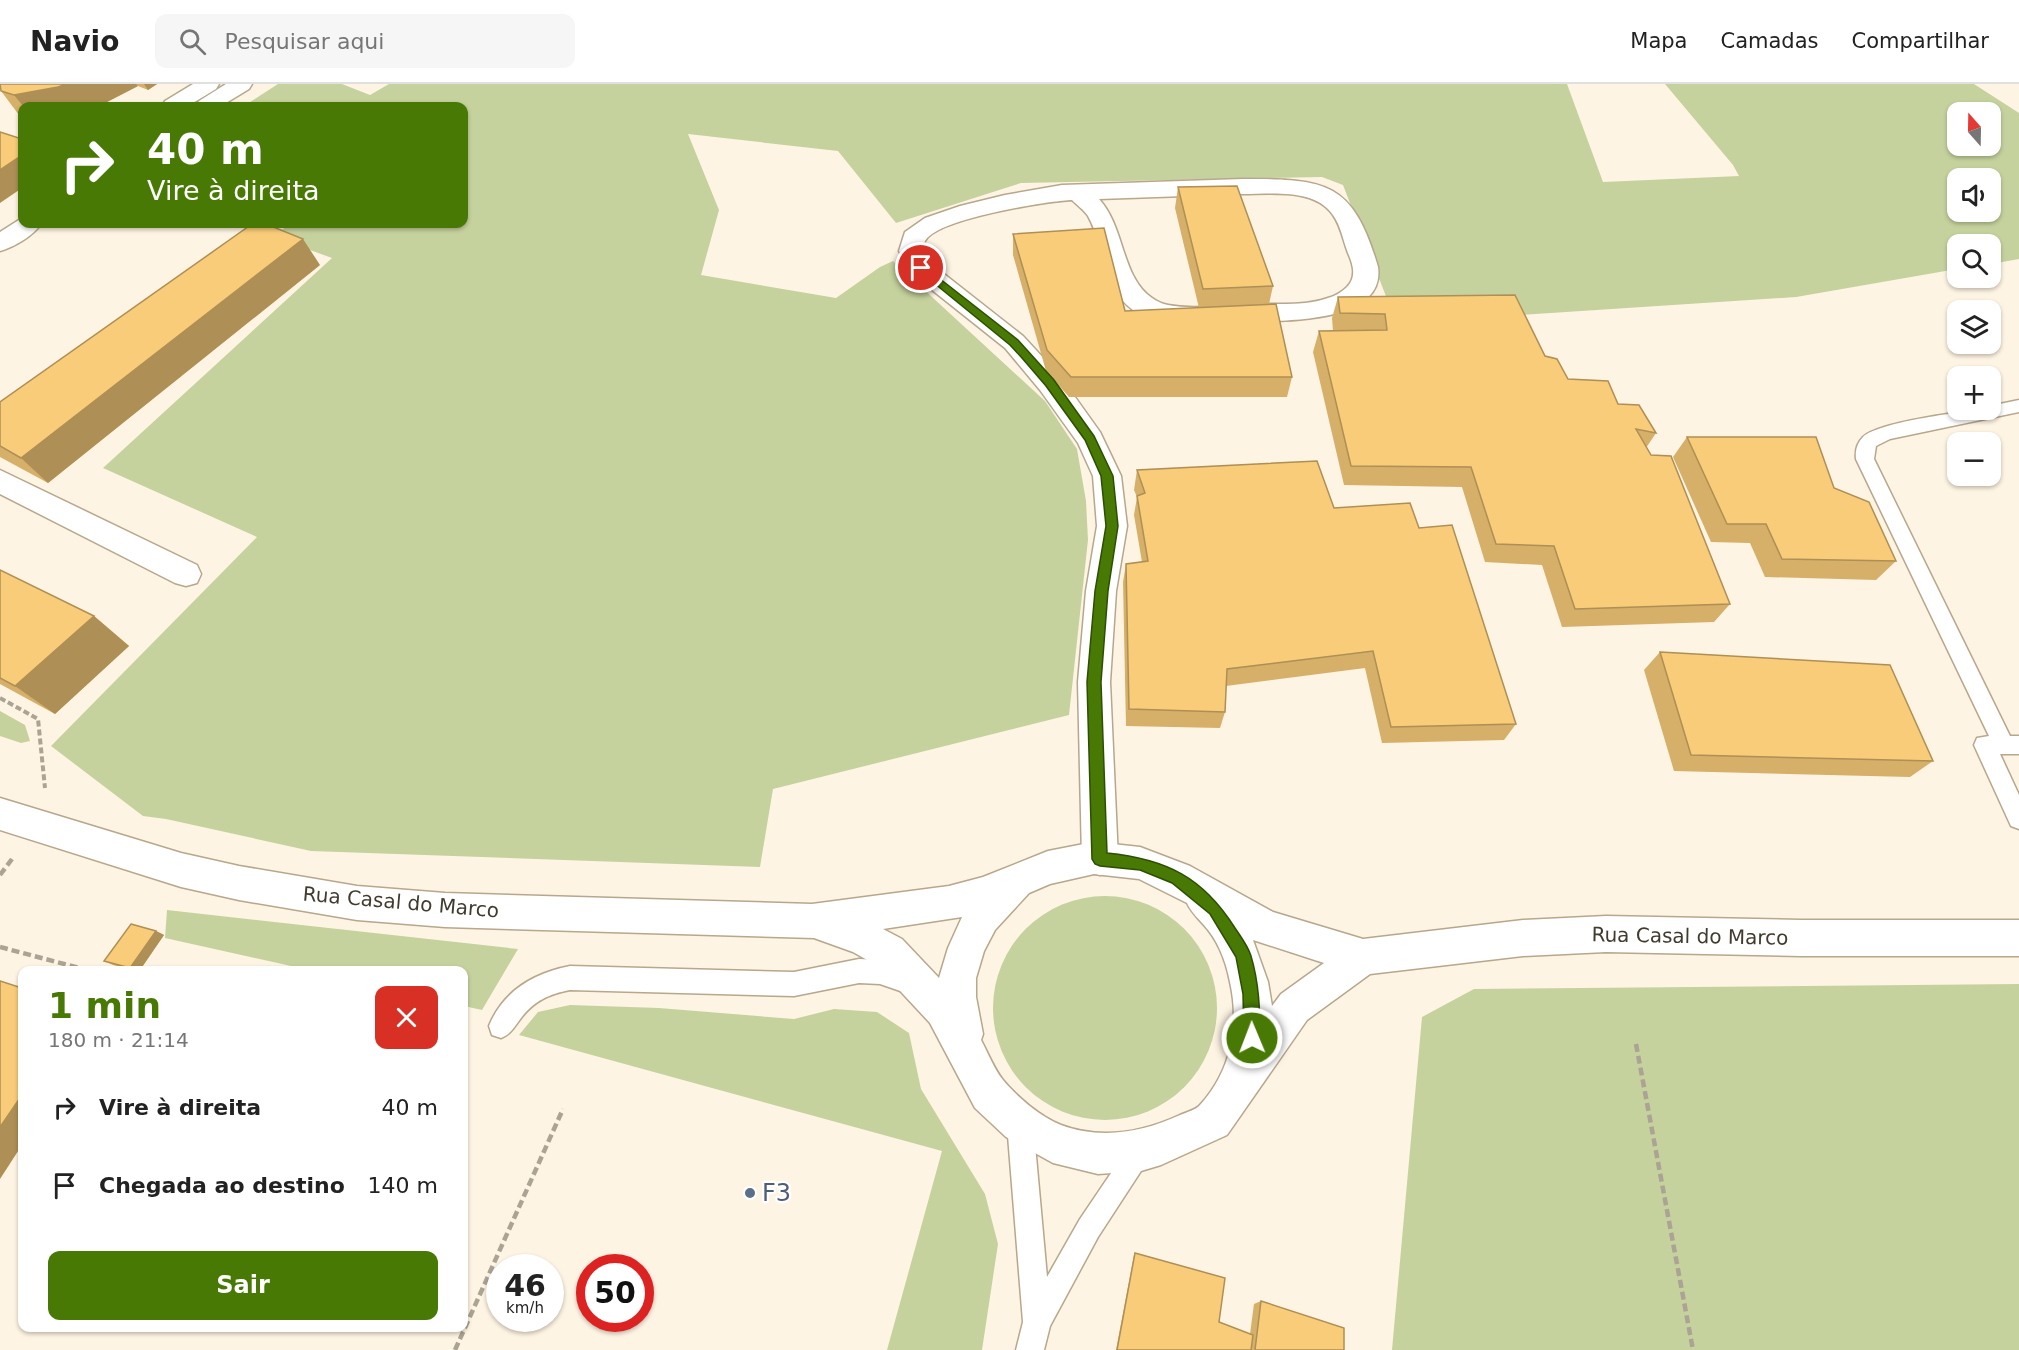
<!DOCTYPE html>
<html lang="pt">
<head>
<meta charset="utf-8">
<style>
	:root { --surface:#fff; --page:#f6f6f6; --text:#222; --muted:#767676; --line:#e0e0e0; --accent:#477904 }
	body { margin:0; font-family:"DejaVu Sans",sans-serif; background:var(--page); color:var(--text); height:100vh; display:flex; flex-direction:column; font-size:22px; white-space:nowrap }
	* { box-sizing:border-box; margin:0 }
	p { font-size:20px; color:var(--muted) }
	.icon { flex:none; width:33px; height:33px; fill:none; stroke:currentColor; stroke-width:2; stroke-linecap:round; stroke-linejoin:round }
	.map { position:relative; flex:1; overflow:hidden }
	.sheet { position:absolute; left:18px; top:882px; width:450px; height:366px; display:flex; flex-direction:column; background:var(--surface); border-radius:12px; box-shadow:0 2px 4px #0004 }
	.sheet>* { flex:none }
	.top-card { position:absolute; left:18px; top:18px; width:450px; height:126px; border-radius:12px; box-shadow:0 2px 4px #0004; background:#477904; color:#fff; overflow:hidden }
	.needle { width:39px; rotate:340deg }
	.buttons { position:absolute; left:1947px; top:18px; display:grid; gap:12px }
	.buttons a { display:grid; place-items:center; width:54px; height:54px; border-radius:12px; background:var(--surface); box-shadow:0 2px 4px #0004; font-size:30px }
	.speed { position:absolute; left:486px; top:1170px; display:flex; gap:12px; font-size:30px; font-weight:700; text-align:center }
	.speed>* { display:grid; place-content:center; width:78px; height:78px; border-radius:50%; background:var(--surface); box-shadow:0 2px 4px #0004; line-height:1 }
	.speed small { font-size:15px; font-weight:400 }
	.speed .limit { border:9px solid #d22; background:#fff; color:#111 }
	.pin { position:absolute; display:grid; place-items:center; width:51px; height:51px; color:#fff; margin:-26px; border:3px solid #fff; border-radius:50%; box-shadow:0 2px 6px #0007 }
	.me { position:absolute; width:66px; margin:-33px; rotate:359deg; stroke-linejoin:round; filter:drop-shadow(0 0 4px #0008) }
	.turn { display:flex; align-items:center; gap:21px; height:126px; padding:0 30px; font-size:27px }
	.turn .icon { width:78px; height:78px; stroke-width:2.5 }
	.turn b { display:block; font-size:42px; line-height:51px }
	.round { display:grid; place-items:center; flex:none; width:63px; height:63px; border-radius:12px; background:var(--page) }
	.summary { display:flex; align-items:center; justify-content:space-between; height:102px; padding:0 30px }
	h1 { font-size:36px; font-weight:800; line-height:45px; color:var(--accent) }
	.button { display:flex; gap:12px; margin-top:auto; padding:12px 30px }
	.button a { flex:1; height:69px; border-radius:12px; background:var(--accent); color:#fff; font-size:24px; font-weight:800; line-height:69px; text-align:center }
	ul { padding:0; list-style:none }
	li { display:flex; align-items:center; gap:18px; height:78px; padding:0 30px }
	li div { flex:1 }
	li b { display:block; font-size:22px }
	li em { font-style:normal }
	header { display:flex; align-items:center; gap:36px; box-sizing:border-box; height:84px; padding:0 30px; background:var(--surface); border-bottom:2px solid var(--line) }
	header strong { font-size:28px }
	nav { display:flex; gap:33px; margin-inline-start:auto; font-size:21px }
	.search { width:420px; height:54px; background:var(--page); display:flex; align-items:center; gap:15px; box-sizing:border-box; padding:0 21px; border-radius:12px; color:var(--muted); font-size:22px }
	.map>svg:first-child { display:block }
	.green { fill:#c6d29d; fill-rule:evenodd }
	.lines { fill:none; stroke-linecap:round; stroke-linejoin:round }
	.service-casing { stroke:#b7a78c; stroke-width:3 }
	.minor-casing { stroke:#b7a78c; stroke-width:3 }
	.secondary-casing { stroke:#b7a78c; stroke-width:3 }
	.path-far1 { stroke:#aba394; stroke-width:4; stroke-dasharray:6 3; stroke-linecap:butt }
	.path { stroke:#aba394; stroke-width:4.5; stroke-dasharray:8 4; stroke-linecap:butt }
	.service { fill:#fff; fill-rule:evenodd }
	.minor { fill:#fff; fill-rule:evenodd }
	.secondary { fill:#fff; fill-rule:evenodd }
	.wall { fill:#d6af68 }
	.shaded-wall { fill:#ae8f55 }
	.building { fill:#f9cc79; stroke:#ae8f55; stroke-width:1.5 }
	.route { fill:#477904; stroke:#2e4f03; stroke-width:1.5 }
	.service-dot { fill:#5c6f8a; stroke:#fff; stroke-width:2 }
	.labels { text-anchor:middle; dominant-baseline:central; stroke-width:4.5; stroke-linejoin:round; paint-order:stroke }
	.street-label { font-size:20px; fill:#413b2f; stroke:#fff }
	.near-service-label { font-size:24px; fill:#4e5e75; stroke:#fff; text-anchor:start }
</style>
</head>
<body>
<header>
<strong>Navio</strong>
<div class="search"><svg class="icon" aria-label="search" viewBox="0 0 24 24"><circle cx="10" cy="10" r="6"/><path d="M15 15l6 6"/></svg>Pesquisar aqui</div>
<nav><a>Mapa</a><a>Camadas</a><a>Compartilhar</a></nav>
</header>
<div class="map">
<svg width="2019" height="1266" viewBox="0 0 2019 1266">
	<rect width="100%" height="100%" fill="#fef4e3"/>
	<g class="green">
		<path d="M278,0H342L370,11L389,0H1567L1603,98L1739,92L1733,81L1665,0H1974L2019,29V175L1991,180L1990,160H1958L1957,185L1796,213L1505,232L1394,233L1343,101L1322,93L1021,99L896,139L838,67L688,50L719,126L701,191L836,214L880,183L893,177L1045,317L1077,365L1086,417L1088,456L1069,631L773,705L760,783L311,767L166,735L143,732L51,662L257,453L103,384L332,174L274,153L289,140H464V22H244ZM1958,28H1990V62H1958ZM1958,94H1990V128H1958Z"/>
		<polygon points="0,627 25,641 30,657 21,659 0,652"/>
		<circle cx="1105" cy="924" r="112"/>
		<polygon points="167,826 518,865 482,926 464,922 464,886 309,886 165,854"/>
		<polygon points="2019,900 2019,1266 1392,1266 1422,933 1474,905"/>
		<polygon points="570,921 659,924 794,935 834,925 877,928 909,949 921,1005 985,1110 998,1160 982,1266 887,1266 942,1067 519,951 538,928"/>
	</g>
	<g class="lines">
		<defs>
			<g id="service">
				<path d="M2019,316V328L1890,355L1876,362L1874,375L2010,652H2019V670H2000L2019,711V745L2011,742L1974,661L1977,654L1989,652L1856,375C1855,367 1857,359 1863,353C1878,338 1968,326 1990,326V322Z"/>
				<path d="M859,875L880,876L917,890L921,898L917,906L909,910L880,900L859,899L794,912L570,906C549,910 534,917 521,934C514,943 511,950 501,954L492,951L489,942C503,907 534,889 570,882L794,888Z"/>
				<polygon points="1020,1026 1029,1030 1033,1039 1047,1193 1080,1135 1132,1058 1141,1054 1150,1058 1154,1067 1098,1153 1050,1242 1044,1266 1016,1266 1023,1238 1007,1039 1011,1030"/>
			</g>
			<g id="minor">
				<polygon points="193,0 219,0 216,5 188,22 162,22 165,17"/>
				<polygon points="226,0 252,0 249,5 221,22 196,22 199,17"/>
				<path d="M1243,95C1326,95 1353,97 1378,183C1386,241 1280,236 1245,238C1210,239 1164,248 1133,226C1102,203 1105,162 1088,132C1084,126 1077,121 1072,116C1047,117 936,135 925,157C921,165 926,172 930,179L1023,252L1060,292L1100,348L1121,392L1127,442L1116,507L1110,598L1118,775L1113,787L1100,791L1087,787L1082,775L1078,598L1086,507L1097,442L1093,392L1078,359L1040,306L1005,264L912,190L899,167L905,148L925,134L960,122L1005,111L1062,101ZM1243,110C1271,110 1315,104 1333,131C1341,142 1343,156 1348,169C1353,180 1357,193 1347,203C1342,208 1335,212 1328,214C1302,223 1272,219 1246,220C1220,221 1194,226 1168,221C1163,220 1156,217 1152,214C1121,193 1125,143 1099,115Z"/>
				<path d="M22,134V140H41C33,152 14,163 0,167V148Z"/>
				<polygon points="0,386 197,481 201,490 197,499 186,502 175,499 0,410"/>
			</g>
			<path id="secondary" d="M0,714L181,769L239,782L357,802L445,809L812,820L949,802L983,793L1048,767L1094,758L1140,763L1190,782L1273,828L1363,855L1523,836L1606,832L1801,836H2019V872H1801L1606,868L1523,872L1370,890L1307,936L1227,1051L1161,1081L1141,1087L1098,1090L1053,1079L1006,1053L975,1024L930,939L876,881L853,868L814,854L445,843L357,836L239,816L181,803L0,746ZM1094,790L1139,795L1187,819C1191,828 1197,833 1203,840C1218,856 1226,877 1230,898C1240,942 1231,987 1200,1021C1196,1026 1187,1028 1180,1031C1143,1048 1101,1056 1061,1041C1041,1033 1017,1013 1003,996C994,985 988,969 981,956L983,950L976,913V894L984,867L995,846L1029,809L1050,800ZM962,833L948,864L939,894L902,855L883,845ZM1253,856L1324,879L1281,910L1272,922L1268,898Z"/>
		</defs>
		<use href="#service" class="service-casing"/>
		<use href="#minor" class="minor-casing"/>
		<use href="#secondary" class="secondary-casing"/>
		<polyline class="path-far1" points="0,614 38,635 45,704"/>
		<g class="path">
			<polyline points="0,791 12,775 10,775"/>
			<polyline points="0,863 87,886"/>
			<polyline points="1636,960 1693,1266"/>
			<polyline points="455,1266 563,1025"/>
		</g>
		<use href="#service" class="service"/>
		<use href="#minor" class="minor"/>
		<use href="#secondary" class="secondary"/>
	</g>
	<g class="wall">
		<polygon points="0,0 157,0 148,6 138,2 107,18 97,22 22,22 22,35 1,7"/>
		<polygon points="1178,103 1273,202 1269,220 1292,293 1287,313 1069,313 1046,287 1013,171 1013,150 1125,227 1199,224 1175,124"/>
		<polygon points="320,181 48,399 0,373 0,318"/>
		<polygon points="1338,213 1545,272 1568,295 1618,320 1656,349 1646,364 1730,520 1714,538 1562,543 1542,481 1485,478 1462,403 1344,401 1313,268 1319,247 1333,247 1332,234"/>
		<polygon points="1687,353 1834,404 1896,477 1876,496 1765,493 1750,459 1711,458 1673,373"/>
		<polygon points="1137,386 1334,424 1419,444 1516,640 1504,656 1382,659 1365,584 1226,602 1225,628 1220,644 1126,642 1123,498 1126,480 1142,478 1134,431 1137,413 1134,406"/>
		<polygon points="0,486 94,532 129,562 55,630 0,600"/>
		<polygon points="1660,568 1933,677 1910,693 1674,687 1644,586"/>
		<polygon points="156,847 164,851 140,886 132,886 113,881 104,877"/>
		<polygon points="1135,1169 1219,1238 1250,1250 1254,1220 1261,1217 1344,1266 1116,1266 1134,1171"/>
	</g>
	<g class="shaded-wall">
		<polygon points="66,0 136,0 138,2 107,18 97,22 23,22 14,11"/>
		<polygon points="144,0 157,0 148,6"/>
		<polygon points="22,71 22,104 0,119 0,86"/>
		<polygon points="303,155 320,181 48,399 21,374"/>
		<polygon points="94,532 129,562 55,630 15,602"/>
		<polygon points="156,847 164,851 140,886 134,886 130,884"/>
		<polygon points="22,1011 22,1061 0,1095 0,1043"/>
	</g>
	<g class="building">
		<polygon points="0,0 66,0 58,3 14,11 1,7"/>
		<polygon points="0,48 22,55 22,71 0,86"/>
		<polygon points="1237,102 1273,202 1203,205 1178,103"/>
		<polygon points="252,140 266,140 303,155 21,374 0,362 0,318"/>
		<polygon points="1104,144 1125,227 1276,220 1292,293 1071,293 1047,266 1013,150"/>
		<polygon points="1515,211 1545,272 1557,275 1568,295 1608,297 1618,320 1639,321 1656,349 1636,345 1651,371 1671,372 1730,520 1575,525 1554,462 1496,460 1471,383 1351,382 1319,247 1387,246 1385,230 1340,229 1338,213"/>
		<polygon points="1687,353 1816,353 1834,404 1869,418 1896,477 1782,475 1766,440 1727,440"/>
		<polygon points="1317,377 1334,424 1410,419 1419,444 1452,441 1516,640 1391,643 1373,567 1227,585 1225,628 1129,625 1126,480 1148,477 1137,412 1145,409 1137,386"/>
		<polygon points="0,486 94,532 15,602 0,594"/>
		<polygon points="1660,568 1890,581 1933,677 1691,671"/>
		<polygon points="131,840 156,847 130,884 104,877"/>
		<polygon points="0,897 22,904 22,1011 0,1043"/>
		<polygon points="1135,1169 1225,1194 1219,1238 1253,1251 1251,1266 1117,1266"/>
		<polygon points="1261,1217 1344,1244 1344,1266 1255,1266"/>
	</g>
	<path class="route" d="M921,180L1018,256L1054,296L1094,352L1113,392L1118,442L1108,507L1101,598L1107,769C1166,775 1203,793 1235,844C1241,853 1248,862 1251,872C1259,899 1260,926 1260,954L1258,959L1252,962L1247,959L1244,954L1243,910L1236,873L1210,830L1172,799L1140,786L1100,782L1095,780L1092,775L1087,598L1095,507L1106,442L1101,392L1085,356L1046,302L1022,274L1010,261L918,186L916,184Z"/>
	<circle class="service-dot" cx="750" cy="1109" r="6"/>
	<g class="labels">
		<g class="street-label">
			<text transform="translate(401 818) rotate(5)">Rua Casal do Marco</text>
			<text transform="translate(1690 852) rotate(1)">Rua Casal do Marco</text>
		</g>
		<g class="near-service-label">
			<text x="762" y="1109">F3</text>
		</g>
	</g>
</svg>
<div class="buttons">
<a><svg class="needle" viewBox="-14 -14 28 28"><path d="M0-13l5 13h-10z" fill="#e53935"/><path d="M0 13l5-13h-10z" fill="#767676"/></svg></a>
<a><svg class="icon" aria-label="sound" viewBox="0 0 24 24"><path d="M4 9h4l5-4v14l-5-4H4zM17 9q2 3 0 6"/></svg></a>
<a><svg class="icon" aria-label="search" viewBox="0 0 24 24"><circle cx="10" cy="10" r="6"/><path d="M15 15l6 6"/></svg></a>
<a><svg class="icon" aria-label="layers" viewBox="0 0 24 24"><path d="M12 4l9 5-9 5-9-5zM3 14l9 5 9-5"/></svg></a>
<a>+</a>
<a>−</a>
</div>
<div class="speed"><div>46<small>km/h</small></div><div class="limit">50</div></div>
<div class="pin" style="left:921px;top:184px;background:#d93025"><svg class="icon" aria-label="arrive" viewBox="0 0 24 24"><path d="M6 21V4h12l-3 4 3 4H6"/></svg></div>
<svg class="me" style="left:1252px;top:954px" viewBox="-20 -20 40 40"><circle r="17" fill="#477904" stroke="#fff" stroke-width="3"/><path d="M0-11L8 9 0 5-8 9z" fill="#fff"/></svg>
<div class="top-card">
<div class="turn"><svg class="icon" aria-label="right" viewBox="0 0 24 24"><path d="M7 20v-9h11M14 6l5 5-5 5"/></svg><div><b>40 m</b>Vire à direita</div></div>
</div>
<section class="sheet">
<div class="summary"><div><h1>1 min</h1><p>180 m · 21:14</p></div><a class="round" style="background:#d93025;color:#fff"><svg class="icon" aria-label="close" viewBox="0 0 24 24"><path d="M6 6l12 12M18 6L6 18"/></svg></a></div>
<ul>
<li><svg class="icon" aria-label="right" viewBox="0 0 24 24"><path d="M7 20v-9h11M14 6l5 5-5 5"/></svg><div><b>Vire à direita</b></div><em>40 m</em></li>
<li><svg class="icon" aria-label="arrive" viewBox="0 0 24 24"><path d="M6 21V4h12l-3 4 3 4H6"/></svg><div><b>Chegada ao destino</b></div><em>140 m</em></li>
</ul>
<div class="button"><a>Sair</a></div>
</section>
</div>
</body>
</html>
